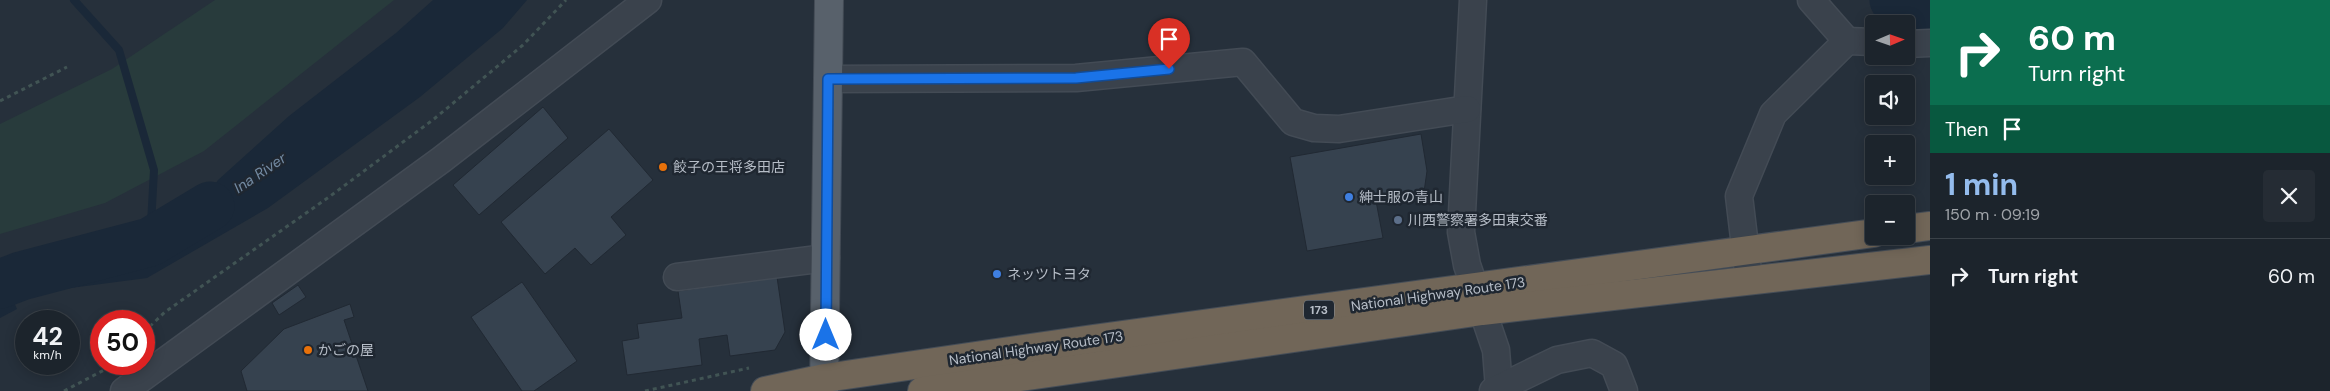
<!DOCTYPE html>
<html lang="en">
<head>
<meta charset="utf-8">
<style>
	:root { --surface:#1c242c; --page:#252c34; --text:#f1f3f6; --muted:#a0a4a9; --line:#3a4148; --accent:#94bced }
	body { margin:0; font-family:"DM Sans","Noto Sans JP",sans-serif; background:var(--page); color:var(--text); height:100vh; display:flex; flex-direction:column; font-size:19px; white-space:nowrap }
	* { box-sizing:border-box; margin:0 }
	p { font-size:16px; color:var(--muted) }
	.icon { flex:none; width:28px; height:28px; fill:none; stroke:currentColor; stroke-width:2; stroke-linecap:round; stroke-linejoin:round }
	.map { position:relative; flex:1; overflow:hidden }
	.side { display:flex; flex-direction:column; background:var(--surface); width:400px }
	.side>* { flex:none }
	.top-card { background:#0b6e4f; color:#fff; overflow:hidden }
	.needle { width:32px; rotate:88deg }
	.fabs { position:absolute; left:1865px; top:15px; display:grid; gap:10px }
	.fabs a { display:grid; place-items:center; width:50px; height:50px; border-radius:5px; background:var(--surface); box-shadow:0 2px 12px #0003,0 0 0 1px var(--line); font-size:25px }
	.speed { position:absolute; left:15px; top:310px; display:flex; gap:10px; font-size:25px; font-weight:700; text-align:center }
	.speed>* { display:grid; place-content:center; width:65px; height:65px; border-radius:50%; background:var(--surface); box-shadow:0 2px 12px #0003,0 0 0 1px var(--line); line-height:1 }
	.speed small { font-size:12px; font-weight:400 }
	.speed .limit { border:8px solid #d22; background:#fff; color:#111 }
	.pin { position:absolute; display:grid; place-items:center; width:42px; height:42px; color:#fff; margin:-51px -21px; border-radius:50% 50% 50% 0; rotate:-45deg; box-shadow:0 0 5px #0007 }
	.pin .icon { rotate:45deg }
	.me { position:absolute; width:55px; margin:-28px; rotate:0deg; stroke-linejoin:round; filter:drop-shadow(0 0 4px #0008) }
	.turn { display:flex; align-items:center; gap:18px; height:105px; padding:0 15px; font-size:22px }
	.turn .icon { width:65px; height:65px; stroke-width:2.5 }
	.turn b { display:block; font-size:35px; line-height:42px }
	.then { display:flex; align-items:center; height:48px; padding:0 15px; background:#0003; gap:10px; font-size:19px }
	.round { display:grid; place-items:center; flex:none; width:52px; height:52px; border-radius:5px; background:var(--page) }
	.overview { display:flex; align-items:center; justify-content:space-between; height:85px; padding:0 15px }
	h1 { font-size:30px; font-weight:700; line-height:38px; color:var(--accent) }
	ul { padding:0; list-style:none }
	li { display:flex; align-items:center; gap:15px; height:75px; padding:0 15px; border-top:1px solid var(--line) }
	li div { flex:1 }
	li b { display:block; font-size:19px }
	li em { font-style:normal }
	main { display:flex; flex:1; min-height:0 }
	.map>svg:first-child { display:block }
	.green { fill:#283b3c }
	.water { fill:#1a2838 }
	.lines { fill:none; stroke-linecap:round; stroke-linejoin:round }
	.stream { stroke:#1a2838; stroke-width:8 }
	.river { stroke:#1a2838; stroke-width:49 }
	.building { fill:#36424f; stroke:#212933 }
	.minor-casing { stroke:#434b55; stroke-width:29 }
	.major-casing { stroke:#434b55; stroke-width:30 }
	.highway-casing { stroke:#454d57; stroke-width:30 }
	.path { stroke:#415454; stroke-width:3; stroke-dasharray:4 4; stroke-linecap:butt }
	.minor { stroke:#3a424c; stroke-width:26 }
	.major { stroke:#58616b; stroke-width:28 }
	.highway { stroke:#716658; stroke-width:28 }
	.route-casing { stroke:#114b97; stroke-width:12 }
	.route { stroke:#1a73e8; stroke-width:9 }
	.food-dot { fill:#e8710a; stroke:#1f2731; stroke-width:2 }
	.shop-dot { fill:#3f7fe0; stroke:#1f2731; stroke-width:2 }
	.service-dot { fill:#5c6f8a; stroke:#1f2731; stroke-width:2 }
	.labels { text-anchor:middle; dominant-baseline:central; stroke-width:5; stroke-linejoin:round; paint-order:stroke }
	.shield { fill:#1f2731; stroke:#89909a; stroke-width:1 }
	.shield-label { font-size:12px; font-weight:bold; fill:#b6bdc7 }
	.poi-label { font-size:14px; fill:#b6bdc7; stroke:#1f2731; text-anchor:start }
	.street-label { font-size:14px; fill:#b6bdc7; stroke:#1f2731 }
	.water-label { font-size:15px; font-style:italic; fill:#738aa2; stroke:#1f2731 }
</style>
</head>
<body>
<main>
<div class="map">
<svg width="1930" height="391" viewBox="0 0 1930 391">
	<rect width="100%" height="100%" fill="#26303b"/>
	<polygon class="green" points="215,0 394,0 204,151 105,203 0,234 0,124 112,69"/>
	<polygon class="water" points="433,0 527,0 503,28 420,97 268,208 147,278 63,289 57,272 9,291 17,309 0,318 0,263 54,244 93,247 132,256 205,199 218,180 289,116 396,33"/>
	<g class="lines">
		<polyline class="stream" points="74,0 119,50 154,170 150,242"/>
		<g class="river">
			<polyline points="1894,0 1896,3 1930,13"/>
			<polyline points="0,284 21,276 150,242 210,206"/>
		</g>
	</g>
	<g class="building">
		<polygon points="543,107 568,138 479,215 453,185"/>
		<polygon points="609,129 653,180 611,217 626,235 591,265 575,248 545,274 501,222"/>
		<polygon points="1421,134 1427,171 1424,192 1376,201 1383,238 1307,251 1290,157"/>
		<polygon points="777,277 785,332 775,350 730,356 727,335 699,339 702,365 627,375 622,341 639,338 637,324 682,318 678,291"/>
		<polygon points="522,282 577,361 534,391 522,391 471,317"/>
		<polygon points="298,285 306,297 279,315 272,303"/>
		<polygon points="350,304 354,317 344,320 368,391 247,391 241,371 284,329"/>
	</g>
	<g class="lines">
		<defs>
			<g id="minor">
				<polyline points="1473,0 1461,232 1467,265 1496,350 1499,388"/>
				<polyline points="1847,41 1874,42"/>
				<polyline points="1906,44 1930,43"/>
				<polyline points="828,79 1076,78 1243,62 1293,122 1314,128 1339,129 1467,109"/>
				<polyline points="677,277 826,258"/>
				<polyline points="1749,280 1739,196 1773,114 1847,41 1811,0"/>
				<polyline points="124,391 441,160 648,0"/>
				<polyline points="1493,391 1557,360 1592,353 1614,365 1624,391"/>
			</g>
			<polyline id="major" points="824,391 829,0"/>
			<g id="highway">
				<polyline points="1906,229 1930,226"/>
				<polyline points="765,391 825,378 1093,339 1874,233"/>
				<polyline points="922,391 1482,311 1930,260"/>
			</g>
		</defs>
		<use href="#minor" class="minor-casing"/>
		<use href="#major" class="major-casing"/>
		<use href="#highway" class="highway-casing"/>
		<g class="path">
			<polyline points="0,101 67,67"/>
			<polyline points="144,332 165,312 329,197 434,119 523,45 566,0"/>
			<polyline points="64,391 106,369"/>
			<polyline points="645,391 749,368"/>
		</g>
		<use href="#minor" class="minor"/>
		<use href="#major" class="major"/>
		<use href="#highway" class="highway"/>
	</g>
	<g class="lines">
		<defs>
			<polyline id="route" points="826,335 828,79 1076,78 1169,69"/>
		</defs>
		<use href="#route" class="route-casing"/>
		<use href="#route" class="route"/>
	</g>
	<g class="food-dot">
		<circle cx="663" cy="167" r="5"/>
		<circle cx="308" cy="350" r="5"/>
	</g>
	<g class="shop-dot">
		<circle cx="1349" cy="197" r="5"/>
		<circle cx="997" cy="274" r="5"/>
	</g>
	<circle class="service-dot" cx="1398" cy="220" r="5"/>
	<g class="labels">
		<rect class="shield" x="1304" y="300.5" width="30" height="19" rx="4"/>
		<g class="shield-label">
			<text x="1319" y="310">173</text>
		</g>
		<g class="poi-label">
			<text x="673" y="167">餃子の王将多田店</text>
			<text x="1359" y="197">紳士服の青山</text>
			<text x="1408" y="220">川西警察署多田東交番</text>
			<text x="1007" y="274">ネッツトヨタ</text>
			<text x="318" y="350">かごの屋</text>
		</g>
		<g class="street-label">
			<text transform="translate(1438 294) rotate(-8)">National Highway Route 173</text>
			<text transform="translate(1036 348) rotate(-8)">National Highway Route 173</text>
		</g>
		<g class="water-label">
			<text transform="translate(260 173) rotate(-34)">Ina River</text>
		</g>
	</g>
</svg>
<div class="fabs">
<a><svg class="needle" viewBox="-14 -14 28 28"><path d="M0-13l5 13h-10z" fill="#e53935"/><path d="M0 13l5-13h-10z" fill="#a0a4a9"/></svg></a>
<a><svg class="icon" aria-label="sound" viewBox="0 0 24 24"><path d="M4 9h4l5-4v14l-5-4H4zM17 9q2 3 0 6"/></svg></a>
<a>+</a>
<a>−</a>
</div>
<div class="speed"><div>42<small>km/h</small></div><div class="limit">50</div></div>
<div class="pin" style="left:1169px;top:69px;background:#d93025"><svg class="icon" aria-label="arrive" viewBox="0 0 24 24"><path d="M6 21V4h12l-3 4 3 4H6"/></svg></div>
<svg class="me" style="left:826px;top:335px" viewBox="-20 -20 40 40"><circle r="19" fill="#fff"/><path d="M0-13L10 11 0 6-10 11z" fill="#1a73e8"/></svg>
</div>
<section class="side">
<div class="top-card">
<div class="turn"><svg class="icon" aria-label="right" viewBox="0 0 24 24"><path d="M7 20v-9h11M14 6l5 5-5 5"/></svg><div><b>60 m</b>Turn right</div></div>
<div class="then">Then<svg class="icon" aria-label="arrive" viewBox="0 0 24 24"><path d="M6 21V4h12l-3 4 3 4H6"/></svg></div>
</div>
<div class="overview"><div><h1>1 min</h1><p>150 m · 09:19</p></div><a class="round"><svg class="icon" aria-label="close" viewBox="0 0 24 24"><path d="M6 6l12 12M18 6L6 18"/></svg></a></div>
<ul>
<li><svg class="icon" aria-label="right" viewBox="0 0 24 24"><path d="M7 20v-9h11M14 6l5 5-5 5"/></svg><div><b>Turn right</b></div><em>60 m</em></li>
</ul>
</section>
</main>
</body>
</html>
